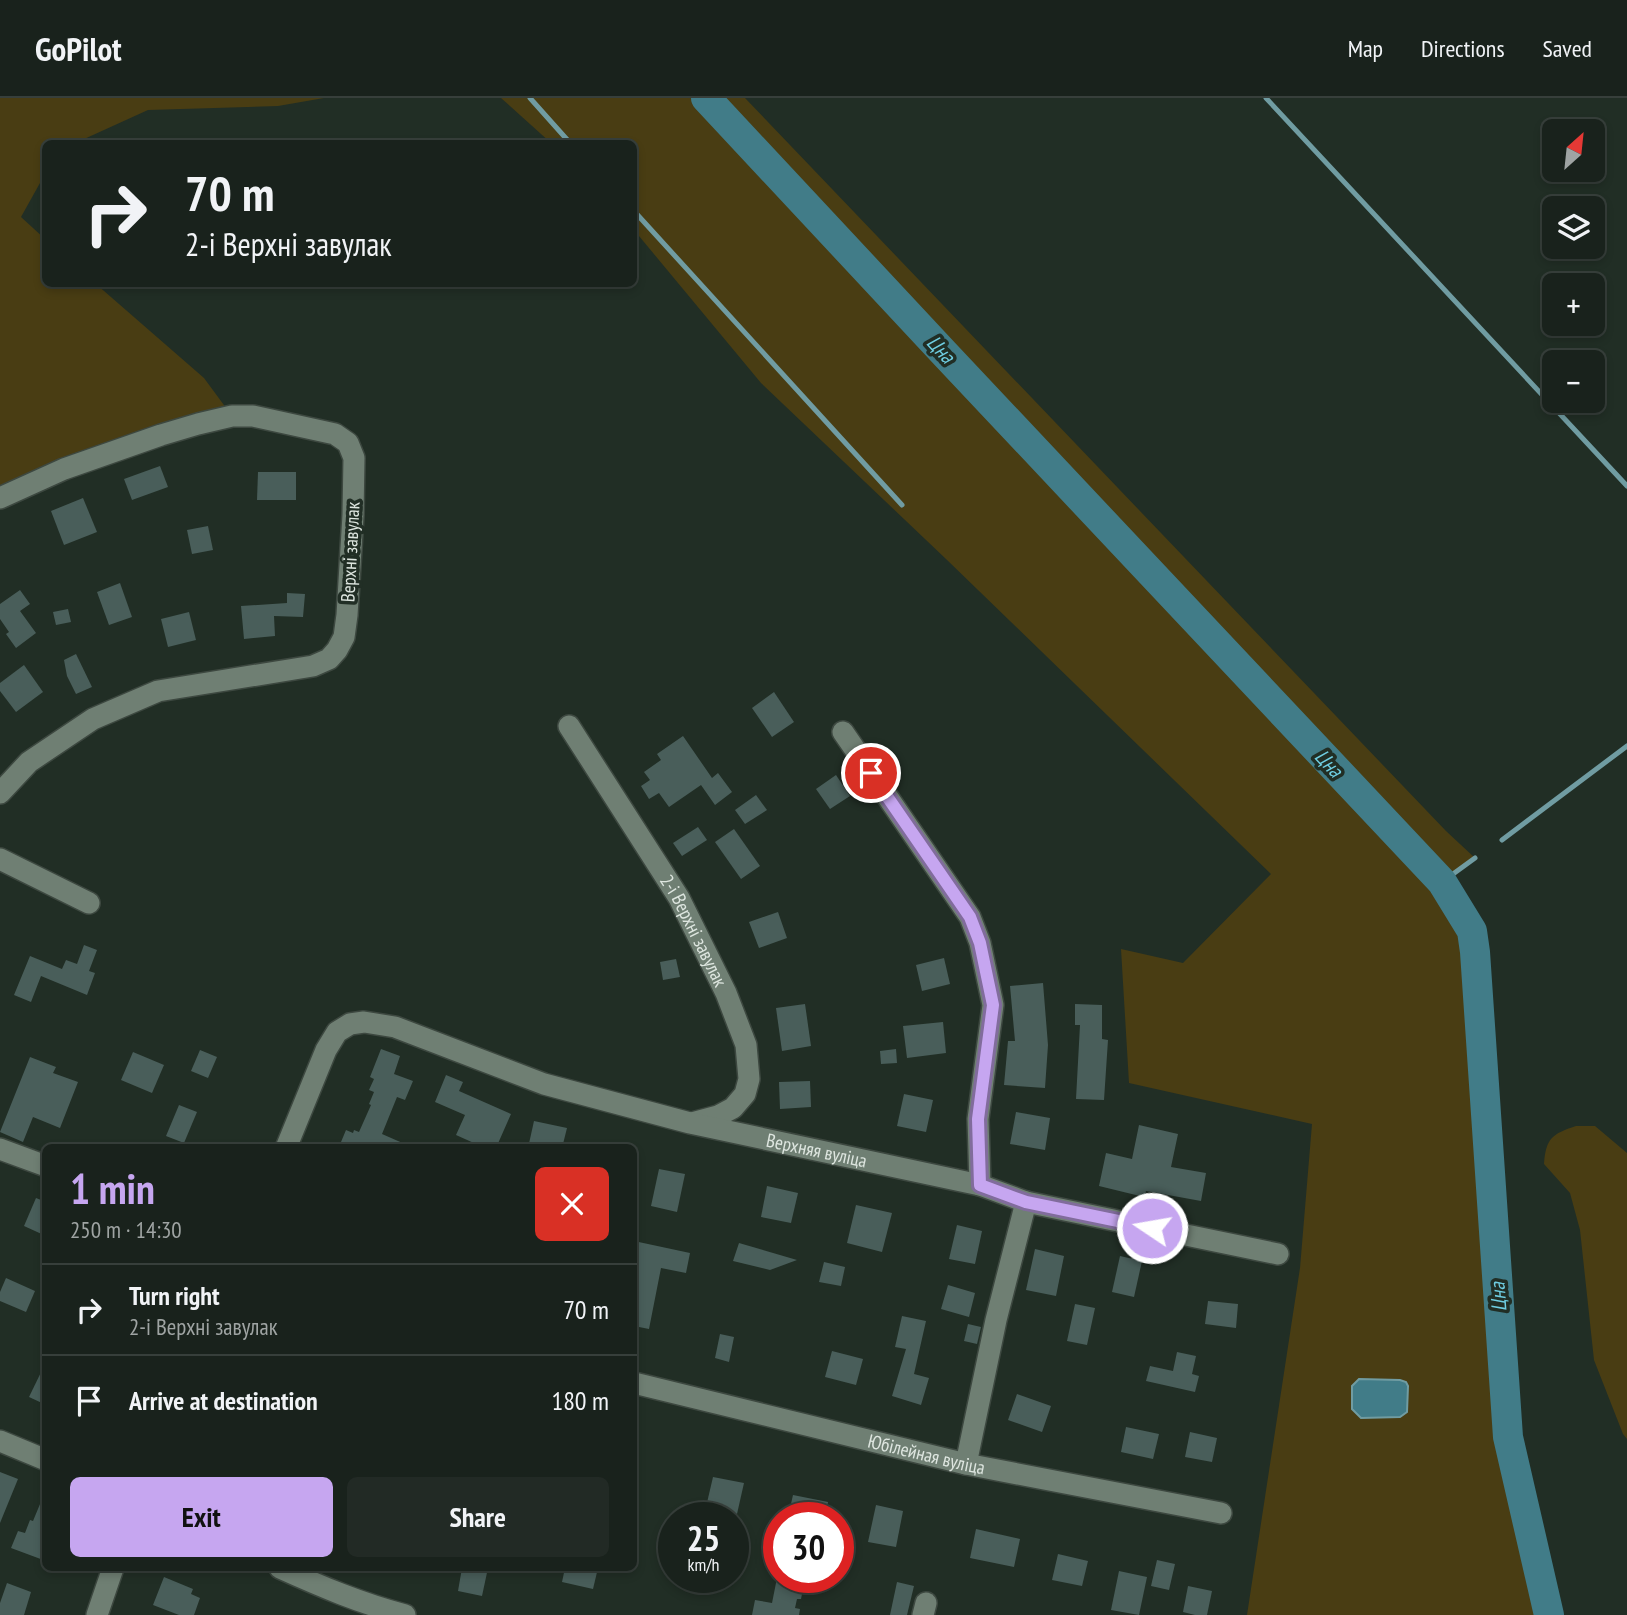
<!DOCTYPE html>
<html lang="en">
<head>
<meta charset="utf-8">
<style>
	:root { --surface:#19221c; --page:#222a25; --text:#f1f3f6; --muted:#9fa4a3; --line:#373f3b; --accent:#c6a6f0 }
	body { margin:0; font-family:"PT Sans Narrow",sans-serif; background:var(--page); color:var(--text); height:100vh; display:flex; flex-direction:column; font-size:26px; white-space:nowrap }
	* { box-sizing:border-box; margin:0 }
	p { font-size:23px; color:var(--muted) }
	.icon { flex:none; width:38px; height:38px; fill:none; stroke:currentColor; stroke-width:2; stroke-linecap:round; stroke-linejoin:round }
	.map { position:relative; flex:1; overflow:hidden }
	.sheet { position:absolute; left:42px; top:1046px; width:595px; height:427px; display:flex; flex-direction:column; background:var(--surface); border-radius:10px; box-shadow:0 4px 10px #0003,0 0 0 2px var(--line) }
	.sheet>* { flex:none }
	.guide { position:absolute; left:42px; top:42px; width:595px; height:147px; border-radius:10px; box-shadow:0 4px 10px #0003,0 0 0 2px var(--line); background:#19221c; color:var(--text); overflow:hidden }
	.needle { width:46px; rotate:27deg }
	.tools { position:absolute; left:1542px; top:21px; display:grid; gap:14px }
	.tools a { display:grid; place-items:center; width:63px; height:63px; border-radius:10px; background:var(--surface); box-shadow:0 4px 10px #0003,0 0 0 2px var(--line); font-size:35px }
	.speed { position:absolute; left:658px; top:1404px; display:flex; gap:14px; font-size:35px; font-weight:700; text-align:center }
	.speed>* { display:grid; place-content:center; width:91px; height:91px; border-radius:50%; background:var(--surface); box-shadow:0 4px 10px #0003,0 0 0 2px var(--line); line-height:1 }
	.speed small { font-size:18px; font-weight:400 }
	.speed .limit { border:10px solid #d22; background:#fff; color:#111 }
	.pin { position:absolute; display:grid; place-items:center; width:60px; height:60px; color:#fff; margin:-30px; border:4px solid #fff; border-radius:50%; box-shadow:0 2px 7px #0007 }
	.me { position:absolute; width:77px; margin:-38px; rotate:282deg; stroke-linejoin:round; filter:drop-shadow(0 0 5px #0008) }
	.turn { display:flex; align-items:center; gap:24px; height:147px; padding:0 28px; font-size:32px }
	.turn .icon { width:91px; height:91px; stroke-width:2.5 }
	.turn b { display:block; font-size:49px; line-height:60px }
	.round { display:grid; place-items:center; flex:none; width:74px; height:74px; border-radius:10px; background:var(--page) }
	.head { display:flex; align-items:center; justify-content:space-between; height:119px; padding:0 28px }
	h1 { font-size:42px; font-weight:700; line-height:52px; color:var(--accent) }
	.cta { display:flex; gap:14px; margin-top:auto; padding:14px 28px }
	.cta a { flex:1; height:80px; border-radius:10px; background:var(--accent); color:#111; font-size:28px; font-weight:700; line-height:80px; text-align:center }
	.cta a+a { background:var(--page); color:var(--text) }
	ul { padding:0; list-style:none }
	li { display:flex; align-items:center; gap:21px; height:91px; padding:0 28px; border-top:2px solid var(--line) }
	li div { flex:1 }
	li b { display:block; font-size:26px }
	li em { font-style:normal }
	header { display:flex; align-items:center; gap:42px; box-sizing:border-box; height:98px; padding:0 35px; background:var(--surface); border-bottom:2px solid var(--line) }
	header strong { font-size:33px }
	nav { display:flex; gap:38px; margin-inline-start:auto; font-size:24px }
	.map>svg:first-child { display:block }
	.green { fill:#493d13 }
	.water { fill:#417c88; stroke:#709ca2; stroke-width:2 }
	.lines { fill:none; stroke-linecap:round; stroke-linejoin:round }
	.stream { stroke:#709ca2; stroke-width:5 }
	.river { stroke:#417c88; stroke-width:30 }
	.building { fill:#495e5a }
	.minor-casing { stroke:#3d4840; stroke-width:24 }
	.minor { stroke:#6f7f73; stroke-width:21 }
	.route-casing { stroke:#816c9c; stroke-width:18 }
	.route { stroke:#c6a6f0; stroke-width:12 }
	.labels { text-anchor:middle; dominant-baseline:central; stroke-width:7; stroke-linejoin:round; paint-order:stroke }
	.street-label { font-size:19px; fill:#dee6e0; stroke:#212e25 }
	.water-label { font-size:21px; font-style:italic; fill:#6fcee2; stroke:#212e25 }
</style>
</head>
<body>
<header>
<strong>GoPilot</strong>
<nav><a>Map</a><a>Directions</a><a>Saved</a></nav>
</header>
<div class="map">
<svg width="1627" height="1517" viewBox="0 0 1627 1517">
	<rect width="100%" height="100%" fill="#212e25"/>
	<g class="green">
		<polygon points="0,0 324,0 278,8 148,12 82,42 77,45 46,46 45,76 21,119 45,141 46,186 96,186 204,280 232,318 0,400"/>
		<polygon points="501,0 745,0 1446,733 1475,760 1442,784 1472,833 1475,854 1508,1339 1549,1517 1247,1517 1300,1170 1312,1026 1129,985 1121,851 1183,865 1271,776 946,461 761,285 634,132 634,46 551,45"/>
		<path d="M1576,1028H1595L1627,1055V1341L1623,1336L1594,1262L1580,1132L1570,1095L1544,1066C1546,1040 1552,1036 1576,1028Z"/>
	</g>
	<polygon class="water" points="1359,1281 1400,1282 1406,1284 1408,1288 1407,1314 1400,1319 1361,1320 1352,1311 1352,1288"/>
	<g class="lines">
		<g class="stream">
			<polyline points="530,0 571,46"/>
			<polyline points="1266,0 1627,388"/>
			<polyline points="634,113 902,407"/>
			<polyline points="1502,742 1627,648"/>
			<polyline points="1442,784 1475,760"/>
		</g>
		<polyline class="river" points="706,0 944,255 1442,784 1472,833 1475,854 1508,1339 1549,1517"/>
	</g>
	<g class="building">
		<polygon points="160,368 168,389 132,402 124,381"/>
		<polygon points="258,374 296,374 296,402 257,402"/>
		<polygon points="83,400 97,434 64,447 51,413"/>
		<polygon points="208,428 213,452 192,456 187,432"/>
		<polygon points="120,485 132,519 109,527 97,494"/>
		<polygon points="20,492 30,506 20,513 36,535 16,550 6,536 9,534 0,521 0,506"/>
		<polygon points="287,495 305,496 303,519 274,518 275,538 244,541 241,508 287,505"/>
		<polygon points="68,511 71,524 56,527 53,514"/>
		<polygon points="189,514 196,542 168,549 161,521"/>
		<polygon points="76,556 92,589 76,596 67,578 64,562"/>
		<polygon points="24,567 43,594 16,614 0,593 0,585"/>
		<polygon points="774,594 794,624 772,639 752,610"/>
		<polygon points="683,638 712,680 718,675 732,694 715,707 701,687 669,709 659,695 649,701 641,688 650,682 644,674 661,662 657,656"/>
		<polygon points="836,677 850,698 830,711 816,691"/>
		<polygon points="756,697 767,712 745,726 735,712"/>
		<polygon points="698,729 707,742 682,758 673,745"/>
		<polygon points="734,731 760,768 741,781 715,744"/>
		<polygon points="778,814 787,840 759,850 749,824"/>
		<polygon points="84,847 97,852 89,873 95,875 87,897 41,878 31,904 14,897 30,858 62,871 66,862 77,866"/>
		<polygon points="944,860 950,886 922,893 916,867"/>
		<polygon points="676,861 680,879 663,882 660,864"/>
		<polygon points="1043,885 1048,947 1045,990 1004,987 1008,943 1015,943 1010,888"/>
		<polygon points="805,906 811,948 782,953 776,910"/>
		<polygon points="1075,906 1102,907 1102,941 1108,942 1104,1002 1076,1001 1080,927 1075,927"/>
		<polygon points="943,924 946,955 907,960 903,928"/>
		<polygon points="381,951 400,958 394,976 413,983 405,1002 397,999 382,1036 414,1050 346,1050 347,1047 341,1044 346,1032 353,1035 354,1032 359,1034 371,1007 369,1006 374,994 369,992 374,981 370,979"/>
		<polygon points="896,951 897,965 881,966 880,953"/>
		<polygon points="200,952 217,959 208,980 191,973"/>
		<polygon points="133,954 164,967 152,995 121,982"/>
		<polygon points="30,959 56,969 53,975 78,984 60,1030 33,1019 23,1044 0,1034"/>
		<polygon points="446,977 463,984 459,993 511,1016 496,1050 485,1050 456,1037 465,1017 435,1004"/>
		<polygon points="810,983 811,1009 780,1011 779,984"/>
		<polygon points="904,996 933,1002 926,1034 897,1028"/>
		<polygon points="179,1007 197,1014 184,1045 166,1038"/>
		<polygon points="1016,1014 1050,1020 1045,1052 1010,1046"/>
		<polygon points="534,1023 567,1030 562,1050 528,1050"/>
		<polygon points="1139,1027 1178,1036 1171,1069 1206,1075 1201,1103 1146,1093 1144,1099 1099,1088 1106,1055 1132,1061"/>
		<polygon points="659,1071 685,1076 677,1114 651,1108"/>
		<polygon points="767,1088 798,1095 791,1125 761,1119"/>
		<polygon points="36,1100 46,1104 46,1138 24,1128"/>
		<polygon points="856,1107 892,1115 882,1154 847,1145"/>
		<polygon points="957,1127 982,1133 975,1166 949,1161"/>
		<polygon points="634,1143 690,1155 686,1175 661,1170 649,1231 634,1228"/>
		<polygon points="739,1145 797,1162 770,1172 733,1163"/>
		<polygon points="1035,1151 1064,1158 1056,1198 1026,1192"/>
		<polygon points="1120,1158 1142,1163 1134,1199 1112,1194"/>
		<polygon points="824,1164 845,1169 841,1188 819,1184"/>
		<polygon points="6,1180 35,1193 26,1214 0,1203 0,1194"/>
		<polygon points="948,1187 975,1195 969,1219 941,1211"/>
		<polygon points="1208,1203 1238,1206 1236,1230 1205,1226"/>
		<polygon points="1075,1206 1095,1210 1087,1247 1067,1243"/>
		<polygon points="902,1218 926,1223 914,1276 929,1280 921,1307 892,1298 906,1251 895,1249"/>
		<polygon points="968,1226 981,1229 977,1246 964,1243"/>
		<polygon points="720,1236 734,1239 729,1264 715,1260"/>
		<polygon points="832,1253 863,1261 856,1287 825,1279"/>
		<polygon points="1177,1254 1196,1258 1192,1276 1199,1278 1195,1294 1146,1283 1150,1268 1173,1273"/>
		<polygon points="46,1264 46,1296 42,1305 29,1299"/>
		<polygon points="1017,1296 1051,1308 1042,1334 1008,1322"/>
		<polygon points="1126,1329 1159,1336 1153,1361 1121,1354"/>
		<polygon points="1190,1334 1217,1340 1212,1364 1185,1359"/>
		<polygon points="0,1374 18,1381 0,1425"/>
		<polygon points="713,1379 744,1385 737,1416 706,1409"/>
		<polygon points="45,1394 46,1395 46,1463 11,1450 18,1433 25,1435 30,1422 33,1423"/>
		<polygon points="793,1397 828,1404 825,1419 788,1419"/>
		<polygon points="876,1407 903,1413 896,1449 868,1444"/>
		<polygon points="976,1431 1020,1441 1014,1469 970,1460"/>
		<polygon points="1058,1456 1088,1463 1082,1488 1052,1482"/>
		<polygon points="1157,1462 1175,1466 1169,1492 1151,1488"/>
		<polygon points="462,1470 488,1470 482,1498 458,1493"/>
		<polygon points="565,1470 598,1470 593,1491 562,1484"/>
		<polygon points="1119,1473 1147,1479 1139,1517 1111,1512"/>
		<polygon points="164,1479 193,1491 191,1496 200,1500 194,1517 179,1517 153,1507"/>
		<polygon points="777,1480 804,1486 801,1501 797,1501 795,1510 800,1511 799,1517 752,1517 755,1502 772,1505"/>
		<polygon points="897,1484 914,1488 907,1517 890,1517"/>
		<polygon points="7,1485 31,1494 24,1517 0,1517 0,1505"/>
		<polygon points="1188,1488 1212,1493 1207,1517 1195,1517 1183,1514"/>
	</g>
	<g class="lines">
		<defs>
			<g id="minor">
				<polyline points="0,400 64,371 161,337 198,326 232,318 253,318 335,336 348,345 354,360 353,417 347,517 344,539 337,552 329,561 313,568 158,593 93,621 29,664 0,695"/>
				<path id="s1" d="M569,628L679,800L726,895L746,947L749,981L745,996L733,1010L718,1018L692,1025"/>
				<polyline points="843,634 970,819 980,845 993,907 978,1021 980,1087"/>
				<polyline points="0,761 89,805"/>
				<path id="s2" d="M286,1050L326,952L337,934L350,926L364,924L395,929L544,986L690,1025L980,1087L1026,1104L1278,1156"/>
				<polyline points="0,1051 46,1068"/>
				<path id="s3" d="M634,1285L966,1366L1221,1415"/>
				<polyline points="0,1343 46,1362"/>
				<polyline points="966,1366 996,1222 1026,1104"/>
				<path d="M280,1470C322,1489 360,1505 405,1517"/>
				<polyline points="97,1517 113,1470"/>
				<polyline points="923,1517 926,1505"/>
			</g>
		</defs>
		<use href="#minor" class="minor-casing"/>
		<use href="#minor" class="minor"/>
	</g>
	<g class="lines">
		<defs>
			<polyline id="route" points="871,675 970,819 980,845 993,907 978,1021 980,1087 1026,1104 1152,1130"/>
		</defs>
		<use href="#route" class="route-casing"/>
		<use href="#route" class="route"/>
	</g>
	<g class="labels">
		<g class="street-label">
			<text transform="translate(350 454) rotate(-87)">Верхні завулак</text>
			<text stroke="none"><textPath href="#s1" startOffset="240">2-і Верхні завулак</textPath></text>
			<text stroke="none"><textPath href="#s2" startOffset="628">Верхняя вуліца</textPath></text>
			<text stroke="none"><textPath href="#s3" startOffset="301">Юбілейная вуліца</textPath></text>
		</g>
		<g class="water-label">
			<text transform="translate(941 251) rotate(47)">Цна</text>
			<text transform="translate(1329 665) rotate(47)">Цна</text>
			<text transform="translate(1498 1199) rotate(-94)">Цна</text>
		</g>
	</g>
</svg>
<div class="tools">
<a><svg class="needle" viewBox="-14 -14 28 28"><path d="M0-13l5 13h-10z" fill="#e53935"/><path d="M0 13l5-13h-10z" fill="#9fa4a3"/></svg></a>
<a><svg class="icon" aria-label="layers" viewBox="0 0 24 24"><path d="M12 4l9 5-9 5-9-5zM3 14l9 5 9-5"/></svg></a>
<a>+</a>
<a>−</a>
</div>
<div class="speed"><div>25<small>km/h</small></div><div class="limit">30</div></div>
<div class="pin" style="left:871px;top:675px;background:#d93025"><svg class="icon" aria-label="arrive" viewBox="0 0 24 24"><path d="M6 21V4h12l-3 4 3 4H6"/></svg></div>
<svg class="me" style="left:1152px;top:1130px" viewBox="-20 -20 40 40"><circle r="17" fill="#c6a6f0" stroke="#fff" stroke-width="3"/><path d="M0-11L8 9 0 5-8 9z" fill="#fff"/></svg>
<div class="guide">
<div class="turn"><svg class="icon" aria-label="right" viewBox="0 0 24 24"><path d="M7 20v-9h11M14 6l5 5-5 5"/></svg><div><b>70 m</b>2-і Верхні завулак</div></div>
</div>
<section class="sheet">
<div class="head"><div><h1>1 min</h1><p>250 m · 14:30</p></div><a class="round" style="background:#d93025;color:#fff"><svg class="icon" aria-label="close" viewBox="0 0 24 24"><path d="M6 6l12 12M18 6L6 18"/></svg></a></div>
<ul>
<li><svg class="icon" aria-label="right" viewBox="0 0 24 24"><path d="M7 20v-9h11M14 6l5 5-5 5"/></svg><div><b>Turn right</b><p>2-і Верхні завулак</p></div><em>70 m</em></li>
<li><svg class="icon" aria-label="arrive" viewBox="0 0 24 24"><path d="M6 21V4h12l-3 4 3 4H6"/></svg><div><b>Arrive at destination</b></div><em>180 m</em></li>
</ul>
<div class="cta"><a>Exit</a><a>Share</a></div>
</section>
</div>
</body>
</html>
